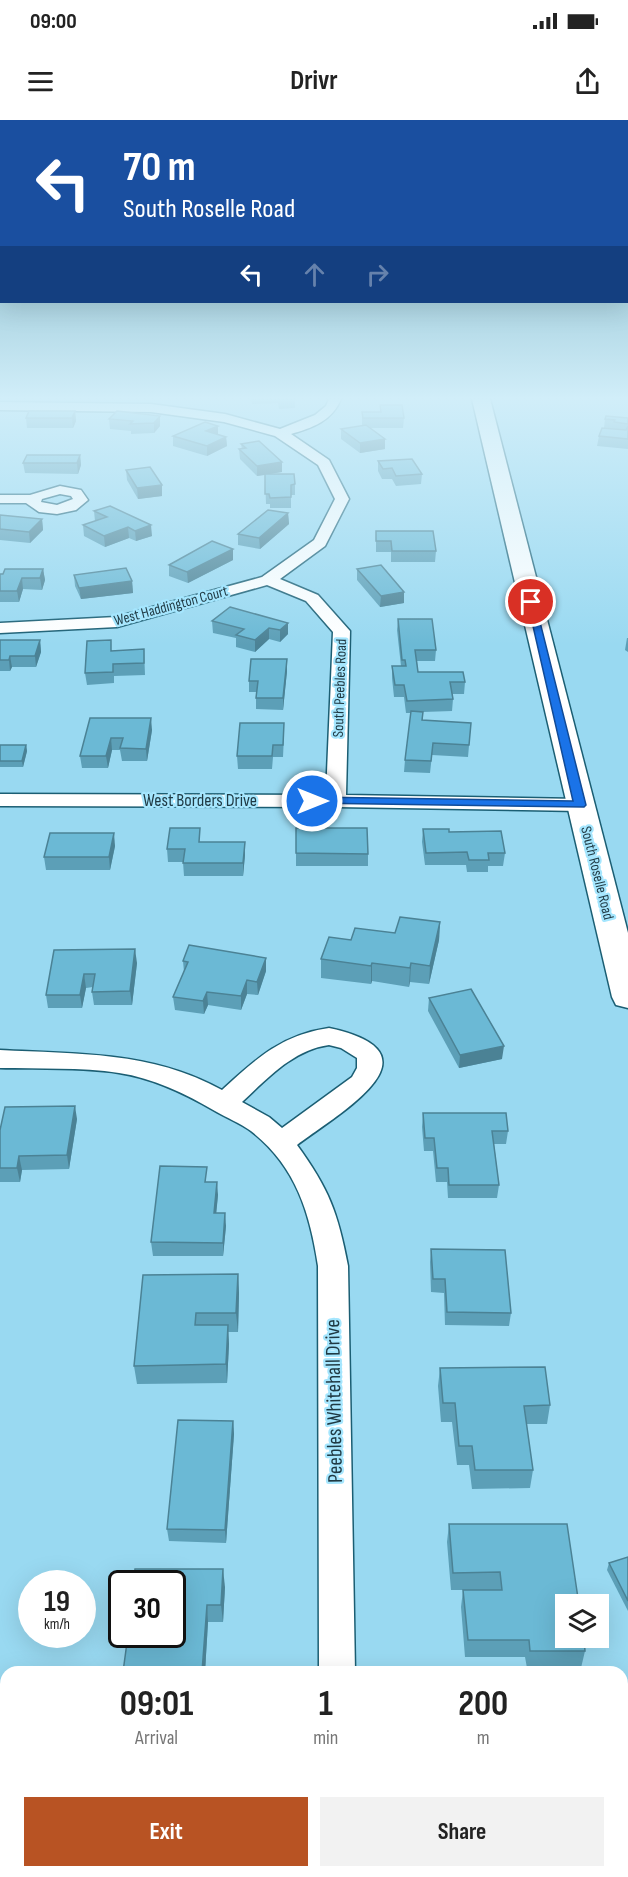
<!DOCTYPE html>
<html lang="en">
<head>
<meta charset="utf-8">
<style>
	:root { --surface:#fff; --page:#f2f2f2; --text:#222; --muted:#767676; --accent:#b85323 }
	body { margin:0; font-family:"Sofia Sans Condensed",sans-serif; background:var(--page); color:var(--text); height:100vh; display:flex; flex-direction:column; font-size:22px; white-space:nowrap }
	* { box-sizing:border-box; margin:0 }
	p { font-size:20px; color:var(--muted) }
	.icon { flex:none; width:33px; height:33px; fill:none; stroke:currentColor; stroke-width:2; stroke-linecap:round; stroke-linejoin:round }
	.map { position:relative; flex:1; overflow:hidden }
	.panel { position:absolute; left:0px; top:1546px; width:628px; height:212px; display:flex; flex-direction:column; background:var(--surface); border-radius:18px 18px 0 0; box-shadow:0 6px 24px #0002 }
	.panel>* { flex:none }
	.guide { position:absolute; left:0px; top:0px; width:628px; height:183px; box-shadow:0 6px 24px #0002; background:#1a4fa0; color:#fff; overflow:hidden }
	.tools { position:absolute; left:555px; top:1474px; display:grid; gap:12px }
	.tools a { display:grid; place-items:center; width:54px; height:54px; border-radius:0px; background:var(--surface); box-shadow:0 6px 24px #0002; font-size:30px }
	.speed { position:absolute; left:18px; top:1450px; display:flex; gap:12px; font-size:30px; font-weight:700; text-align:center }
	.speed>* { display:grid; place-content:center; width:78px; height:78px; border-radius:50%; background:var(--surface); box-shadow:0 6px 24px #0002; line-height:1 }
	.speed small { font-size:15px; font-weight:400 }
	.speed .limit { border:3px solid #111; border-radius:9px; background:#fff; color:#111 }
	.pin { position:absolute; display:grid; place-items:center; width:51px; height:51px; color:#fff; margin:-26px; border:3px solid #fff; border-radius:50%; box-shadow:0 2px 6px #0007 }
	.me { position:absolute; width:66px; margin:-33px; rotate:90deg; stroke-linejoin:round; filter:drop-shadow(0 0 4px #0008) }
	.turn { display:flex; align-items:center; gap:21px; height:126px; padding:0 24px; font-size:27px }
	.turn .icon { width:78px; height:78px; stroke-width:2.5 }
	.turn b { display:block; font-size:42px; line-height:51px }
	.lanes { display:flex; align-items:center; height:57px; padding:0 24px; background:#0003; justify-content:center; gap:30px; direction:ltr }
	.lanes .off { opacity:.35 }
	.eta { display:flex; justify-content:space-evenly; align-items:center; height:102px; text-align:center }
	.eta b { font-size:36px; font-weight:700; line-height:42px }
	.button { display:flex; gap:12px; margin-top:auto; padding:12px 24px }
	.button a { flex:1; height:69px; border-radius:0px; background:var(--accent); color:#fff; font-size:24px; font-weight:700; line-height:69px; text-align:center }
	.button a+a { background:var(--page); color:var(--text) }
	.status { display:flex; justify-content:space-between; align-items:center; height:42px; padding:0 30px; background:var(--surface); direction:ltr }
	.status svg { height:16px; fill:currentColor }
	header { display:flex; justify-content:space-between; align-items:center; height:78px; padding:0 24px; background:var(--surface); font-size:27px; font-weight:700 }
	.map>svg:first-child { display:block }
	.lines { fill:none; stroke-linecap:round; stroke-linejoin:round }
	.street-casing { stroke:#1b5e73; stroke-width:3 }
	.secondary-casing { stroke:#1b5e73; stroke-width:3 }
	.street { fill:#fff; fill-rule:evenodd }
	.secondary { fill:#fff; fill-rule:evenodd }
	.wall { fill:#5c9fb7 }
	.shaded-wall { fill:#4b8295 }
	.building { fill:#6bb9d5; stroke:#4b8295; stroke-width:1.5 }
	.route { fill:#1a73e8; stroke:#114b97; stroke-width:1.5 }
	.labels { text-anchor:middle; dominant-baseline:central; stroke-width:4.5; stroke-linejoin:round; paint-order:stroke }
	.far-street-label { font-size:15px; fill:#1f3943; stroke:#a5e6fe }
	.street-label { font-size:18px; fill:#1f3943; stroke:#a5e6fe }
	.near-street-label { font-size:21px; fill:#1f3943; stroke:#a5e6fe }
</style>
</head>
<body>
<div class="status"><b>09:00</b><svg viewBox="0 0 49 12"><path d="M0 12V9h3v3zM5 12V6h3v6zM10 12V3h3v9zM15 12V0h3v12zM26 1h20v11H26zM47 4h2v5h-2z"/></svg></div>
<header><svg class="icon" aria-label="menu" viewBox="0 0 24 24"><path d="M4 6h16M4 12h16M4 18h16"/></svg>Drivr<svg class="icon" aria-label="share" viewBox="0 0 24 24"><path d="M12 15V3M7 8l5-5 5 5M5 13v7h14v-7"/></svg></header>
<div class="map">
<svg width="628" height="1757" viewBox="0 0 628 1757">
	<rect width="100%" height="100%" fill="#99d9f1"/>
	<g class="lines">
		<defs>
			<g id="street">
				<path d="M329,279H341C332,301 312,308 291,314L329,340L349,379L325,426L280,459L318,475L350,511L346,675L580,679L587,681L590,685L587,689L580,691L336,687L0,686V674L326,675L333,512L306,481L267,465L117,507L0,513V503L116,497L262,457L314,420L335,379L318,345L275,316L224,302L151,292L0,290V282L151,284L225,294L280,309L315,295L326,286Z"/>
				<path d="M60,366L81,370L88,380L76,390L57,394L39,392L26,383H0V375H30ZM60,374L71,376L73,379L57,385L41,382L42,379Z"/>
				<path d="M329,908C446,933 341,992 297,1025C329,1069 338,1093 348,1146L355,1552H319L318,1146C310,1093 296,1046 251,1011C240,1003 227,998 215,991C186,974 153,958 119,953C81,947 38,949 0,948V930C77,934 152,931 222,970C256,939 281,915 329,908ZM329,925L341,928L357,938V948L352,957L282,1008L269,997L242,982C268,958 293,930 329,925Z"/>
				<rect x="319" y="1752" width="40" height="5"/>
			</g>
			<polygon id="secondary" points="472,279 490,279 628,813 628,888 616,885 612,877"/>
		</defs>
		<use href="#street" class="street-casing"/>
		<use href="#secondary" class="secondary-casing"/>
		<use href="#street" class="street"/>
		<use href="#secondary" class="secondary"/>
	</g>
	<g class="wall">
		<polygon points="251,279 295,279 295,288 279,289 278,283 252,284"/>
		<polygon points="380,285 404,298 403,308 370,308 385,319 385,329 360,333 341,319 341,309 362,306 362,292 380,292"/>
		<polygon points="75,291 76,301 73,308 27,308 26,298"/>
		<polygon points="160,296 160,306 154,313 131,314 131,311 110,309 109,299"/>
		<polygon points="628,298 628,329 597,326 599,316 604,308 605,299"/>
		<polygon points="218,306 218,314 226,317 227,326 207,336 173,326 173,316"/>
		<polygon points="241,324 282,342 282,352 267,354 295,364 295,375 291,375 291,388 270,388 270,384 266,384 265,355 257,356 240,339 239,329 242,329"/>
		<polygon points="80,335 81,345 78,354 25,353 23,343"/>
		<polygon points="378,341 422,354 421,364 396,366 392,359 382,359 378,351"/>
		<polygon points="126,350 162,376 138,379 127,360"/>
		<polygon points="94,391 152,416 136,421 129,418 105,427 84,416 83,405 95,401"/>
		<polygon points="288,393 289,404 260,429 238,425 238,414"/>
		<polygon points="0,395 42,399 43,410 30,423 0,420"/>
		<polygon points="376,411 436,431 435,442 391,442 391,432 376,432"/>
		<polygon points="233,440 188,463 169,456 169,445"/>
		<polygon points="43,449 45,460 42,470 23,469 19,482 0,482 0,454"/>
		<polygon points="357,449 404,472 404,483 380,487 357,460"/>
		<polygon points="74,455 132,461 133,473 81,479 75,466"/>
		<polygon points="398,499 436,530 435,541 417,541 418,552 465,562 464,574 452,574 453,579 452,591 423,592 423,600 471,603 468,637 432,635 430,653 404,652 405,640 411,593 406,593 404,577 394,577 392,558 392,546 401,546 397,510"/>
		<polygon points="212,501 288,503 288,514 280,522 269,519 255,532 236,527 236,518 213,513"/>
		<polygon points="627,518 628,518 628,532 625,530"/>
		<polygon points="0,520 40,520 41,532 36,547 12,547 10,551 0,551"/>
		<polygon points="144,529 145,555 114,556 114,563 87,565 85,553 112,531"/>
		<polygon points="287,539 287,551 283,590 256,589 256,572 249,572 249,561"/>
		<polygon points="90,598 152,610 147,641 122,641 120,630 112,630 108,648 82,648 80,636"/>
		<polygon points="284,615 283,637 273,637 272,649 238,649 237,636"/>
		<polygon points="0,625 26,625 27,631 23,647 0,647"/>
		<polygon points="296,708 368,734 368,746 296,746"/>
		<polygon points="423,709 449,712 505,733 503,746 488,746 488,752 467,752 466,745 425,745 422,722"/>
		<polygon points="201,722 245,735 243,756 184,756 183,742 168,742 167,729"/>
		<polygon points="115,726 110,750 46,750 44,737"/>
		<polygon points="440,802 439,820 429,864 410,862 409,867 372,861 371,864 321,858 321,839 351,820 395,813"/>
		<polygon points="54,830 137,843 132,885 94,885 92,872 93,867 86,868 82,888 48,888 46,875"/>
		<polygon points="266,838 266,851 258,875 247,874 241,890 208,885 204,894 175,890 173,877 184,852 183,841"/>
		<polygon points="429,878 502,939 459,948 428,891"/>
		<polygon points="423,993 508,1011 506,1024 494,1024 499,1065 497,1078 448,1078 447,1062 436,1062 433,1031 424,1031 422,1007"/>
		<polygon points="77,999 69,1049 22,1050 20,1062 0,1062 0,1010"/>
		<polygon points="207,1062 218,1075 216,1093 226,1106 223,1136 153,1136 151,1122"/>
		<polygon points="431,1129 511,1193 509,1206 445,1205 444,1173 431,1172 430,1142"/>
		<polygon points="238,1154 239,1173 238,1212 228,1212 229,1224 227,1263 137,1264 134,1246"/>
		<polygon points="440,1248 550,1285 547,1304 526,1304 533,1350 530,1368 472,1369 469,1345 457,1345 452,1302 441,1302 438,1266"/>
		<polygon points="233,1301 234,1314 226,1423 169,1421 167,1409"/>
		<polygon points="449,1404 585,1531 581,1548 527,1548 525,1537 465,1537 461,1487 463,1470 451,1470 447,1422"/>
		<polygon points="628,1437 628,1491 607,1450 609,1443"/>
		<polygon points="225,1467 223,1502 208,1502 205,1552 123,1552"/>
	</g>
	<g class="shaded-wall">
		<polygon points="75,291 76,301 73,308 72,298"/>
		<polygon points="160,296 160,306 154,313 154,303"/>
		<polygon points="218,306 218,316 206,311"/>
		<polygon points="226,317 227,326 207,336 207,326"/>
		<polygon points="385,319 385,329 360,333 360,323"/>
		<polygon points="80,335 81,345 78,354 77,343"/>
		<polygon points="282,342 282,352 257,356 257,346"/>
		<polygon points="162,365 162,376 138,379 137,368"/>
		<polygon points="288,393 289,404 260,429 259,418"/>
		<polygon points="42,399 43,410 30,423 29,412"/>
		<polygon points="151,405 152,416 136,421 135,411"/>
		<polygon points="128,407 129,418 105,427 104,416"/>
		<polygon points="233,429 233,440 188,463 187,452"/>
		<polygon points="43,449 45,460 42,470 40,458"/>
		<polygon points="22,458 23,469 19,482 17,471"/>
		<polygon points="132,461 133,473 81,479 79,468"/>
		<polygon points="404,472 404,483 380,487 381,476"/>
		<polygon points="288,503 288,514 280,522 280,510"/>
		<polygon points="269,508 269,519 255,532 255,520"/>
		<polygon points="40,520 41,532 36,547 35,536"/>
		<polygon points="10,536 12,547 10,551 9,540"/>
		<polygon points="287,539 287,551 283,590 283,578"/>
		<polygon points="151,598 152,610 147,641 146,629"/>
		<polygon points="111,618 112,630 108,648 106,636"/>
		<polygon points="26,625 27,631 23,647 22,641"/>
		<polygon points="114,713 115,726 110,750 109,737"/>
		<polygon points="245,722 245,735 243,756 243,743"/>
		<polygon points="440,802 439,820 429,864 430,846"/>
		<polygon points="135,829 137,843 132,885 130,871"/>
		<polygon points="266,838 266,851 258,875 257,862"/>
		<polygon points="372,843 372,861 371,864 371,846"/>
		<polygon points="411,843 410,862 409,867 410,848"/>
		<polygon points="84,854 86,868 82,888 80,875"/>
		<polygon points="247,860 247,874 241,890 241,876"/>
		<polygon points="207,872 208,885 204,894 203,881"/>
		<polygon points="504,926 502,939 459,948 460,935"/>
		<polygon points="75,986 77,999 69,1049 67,1035"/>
		<polygon points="19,1036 22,1050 20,1062 17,1048"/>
		<polygon points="217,1062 218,1075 215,1106 214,1093"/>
		<polygon points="225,1093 226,1106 223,1136 223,1123"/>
		<polygon points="238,1154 239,1173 238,1212 236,1193"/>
		<polygon points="228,1205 229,1224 227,1263 226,1244"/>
		<polygon points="233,1301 234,1314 226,1423 225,1410"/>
		<polygon points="223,1449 225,1467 223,1502 221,1485"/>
		<polygon points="207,1485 208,1502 205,1552 202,1552"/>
	</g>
	<g class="building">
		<polygon points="380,285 402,285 404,298 363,298 362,292 381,292"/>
		<polygon points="29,291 75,291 72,298 26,298"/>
		<polygon points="117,291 160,296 154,303 130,304 133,301 109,299"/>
		<polygon points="606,296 628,298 628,304 614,302 615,300 605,299"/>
		<polygon points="205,302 218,306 206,311 226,317 207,326 173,316"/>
		<polygon points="366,305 385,319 360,323 341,309"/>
		<polygon points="628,306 628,319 599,316 602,308 626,310"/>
		<polygon points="259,321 282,342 257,346 239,329 246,328 241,324"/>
		<polygon points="27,335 80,335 77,343 23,343"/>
		<polygon points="412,339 422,354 396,356 392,348 383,349 378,341"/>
		<polygon points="150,347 162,365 137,368 126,350"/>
		<polygon points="265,354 294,354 295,364 291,365 291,377 270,378 269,374 265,374"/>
		<polygon points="110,386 151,405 135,411 128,407 104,416 83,405 107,397 94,391"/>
		<polygon points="268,390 288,393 259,418 238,414"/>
		<polygon points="0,395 42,399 29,412 0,409"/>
		<polygon points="376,411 433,411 436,431 392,431 391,421 376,421"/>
		<polygon points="212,421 233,429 187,452 169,445"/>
		<polygon points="381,445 404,472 381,476 357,449"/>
		<polygon points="126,448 132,461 79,468 74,455"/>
		<polygon points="5,449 43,449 40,458 22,458 17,471 0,471 0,454 3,454"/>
		<polygon points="230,487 288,503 280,510 269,508 255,520 236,515 244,509 212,501"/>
		<polygon points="398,499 432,499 436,530 415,530 418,552 463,552 465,562 450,562 453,579 407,581 404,565 395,565 392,546 406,546 405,540 402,540"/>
		<polygon points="0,520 40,520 35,536 10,536 9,540 0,540"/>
		<polygon points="111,520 111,531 144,529 144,543 113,544 113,552 85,553 87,521"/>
		<polygon points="251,539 287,539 283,578 256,578 258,561 249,561"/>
		<polygon points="411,591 423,592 422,600 471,603 469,625 433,623 431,641 405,640"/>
		<polygon points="90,598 151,598 146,629 120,628 123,618 111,618 106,636 80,636"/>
		<polygon points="240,603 284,603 283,625 273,625 272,636 237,636"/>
		<polygon points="0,625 26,625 22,641 0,641"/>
		<polygon points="170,708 200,708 199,722 245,722 243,743 183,743 185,729 167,729"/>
		<polygon points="296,708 367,708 368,734 296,733"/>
		<polygon points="423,709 449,709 449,712 501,711 505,733 488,733 489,740 469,740 467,732 426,733"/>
		<polygon points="50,713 114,713 109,737 44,737"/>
		<polygon points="400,797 440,802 430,846 411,843 410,848 372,843 371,846 321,839 329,817 351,820 355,808 395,813"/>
		<polygon points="189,825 266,838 257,862 247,860 241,876 207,872 203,881 173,877 188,842 183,841"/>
		<polygon points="135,829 130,871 92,872 95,854 84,854 80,875 46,875 54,830"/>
		<polygon points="471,869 504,926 460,935 429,878"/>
		<polygon points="75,986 67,1035 19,1036 17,1048 0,1048 0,1010 5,987"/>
		<polygon points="423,993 506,993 508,1011 492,1011 499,1065 449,1065 448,1048 437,1048 434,1018 425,1018"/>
		<polygon points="160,1046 207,1047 205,1062 217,1062 214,1093 225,1093 223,1123 151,1122"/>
		<polygon points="431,1129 505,1130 511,1193 447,1192 445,1159 433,1159"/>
		<polygon points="238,1154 236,1193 196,1193 195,1205 228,1205 226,1244 134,1246 143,1155"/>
		<polygon points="545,1247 550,1285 524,1286 533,1350 475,1350 472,1326 459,1326 455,1283 443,1283 440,1248"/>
		<polygon points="178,1300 233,1301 225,1410 167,1409"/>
		<polygon points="449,1404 567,1404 579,1485 566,1485 566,1518 584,1518 585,1531 530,1531 529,1520 468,1520 463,1470 502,1470 500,1452 453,1453"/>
		<polygon points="628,1437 628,1481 609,1443"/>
		<polygon points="135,1449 223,1449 221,1485 207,1485 202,1552 123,1552 128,1515 172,1515 172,1464 133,1464"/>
		<polygon points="102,1752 204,1752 204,1757 101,1757"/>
	</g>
	<linearGradient id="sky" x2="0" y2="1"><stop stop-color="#69a6b9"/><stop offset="0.53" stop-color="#d1eef9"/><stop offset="1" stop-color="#d1eef9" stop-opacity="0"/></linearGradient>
	<rect width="628" height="525" fill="url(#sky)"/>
	<polygon class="route" points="527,480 535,482 586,685 584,687 308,683 306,681 312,677 573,681"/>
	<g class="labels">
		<g class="far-street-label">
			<text transform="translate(171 486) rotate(-15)">West Haddington Court</text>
			<text transform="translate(340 568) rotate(-88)">South Peebles Road</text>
			<text transform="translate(597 753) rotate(76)">South Roselle Road</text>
		</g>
		<g class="street-label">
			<text x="200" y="680">West Borders Drive</text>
		</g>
		<g class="near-street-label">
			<text transform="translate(334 1281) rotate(-91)">Peebles Whitehall Drive</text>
		</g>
	</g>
</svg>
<div class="tools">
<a><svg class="icon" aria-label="layers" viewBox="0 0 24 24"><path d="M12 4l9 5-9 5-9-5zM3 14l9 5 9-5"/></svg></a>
</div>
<div class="speed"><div>19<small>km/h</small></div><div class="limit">30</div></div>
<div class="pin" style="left:531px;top:482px;background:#d93025"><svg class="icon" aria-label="arrive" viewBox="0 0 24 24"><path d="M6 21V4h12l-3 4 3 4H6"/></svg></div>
<svg class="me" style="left:312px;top:681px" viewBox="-20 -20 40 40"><circle r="17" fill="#1a73e8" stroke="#fff" stroke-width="3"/><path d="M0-11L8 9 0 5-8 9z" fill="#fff"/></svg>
<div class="guide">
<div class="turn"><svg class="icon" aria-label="left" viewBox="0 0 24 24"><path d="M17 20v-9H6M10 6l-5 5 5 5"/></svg><div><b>70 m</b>South Roselle Road</div></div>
<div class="lanes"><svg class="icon" aria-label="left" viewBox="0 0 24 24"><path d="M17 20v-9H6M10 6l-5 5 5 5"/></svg><svg class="icon off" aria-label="ahead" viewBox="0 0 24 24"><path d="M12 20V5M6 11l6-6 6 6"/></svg><svg class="icon off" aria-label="right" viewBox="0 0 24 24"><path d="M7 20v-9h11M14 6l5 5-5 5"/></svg></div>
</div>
<section class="panel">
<div class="eta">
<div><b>09:01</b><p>Arrival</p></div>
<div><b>1</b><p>min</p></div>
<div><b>200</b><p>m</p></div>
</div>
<div class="button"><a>Exit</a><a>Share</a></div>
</section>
</div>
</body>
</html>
